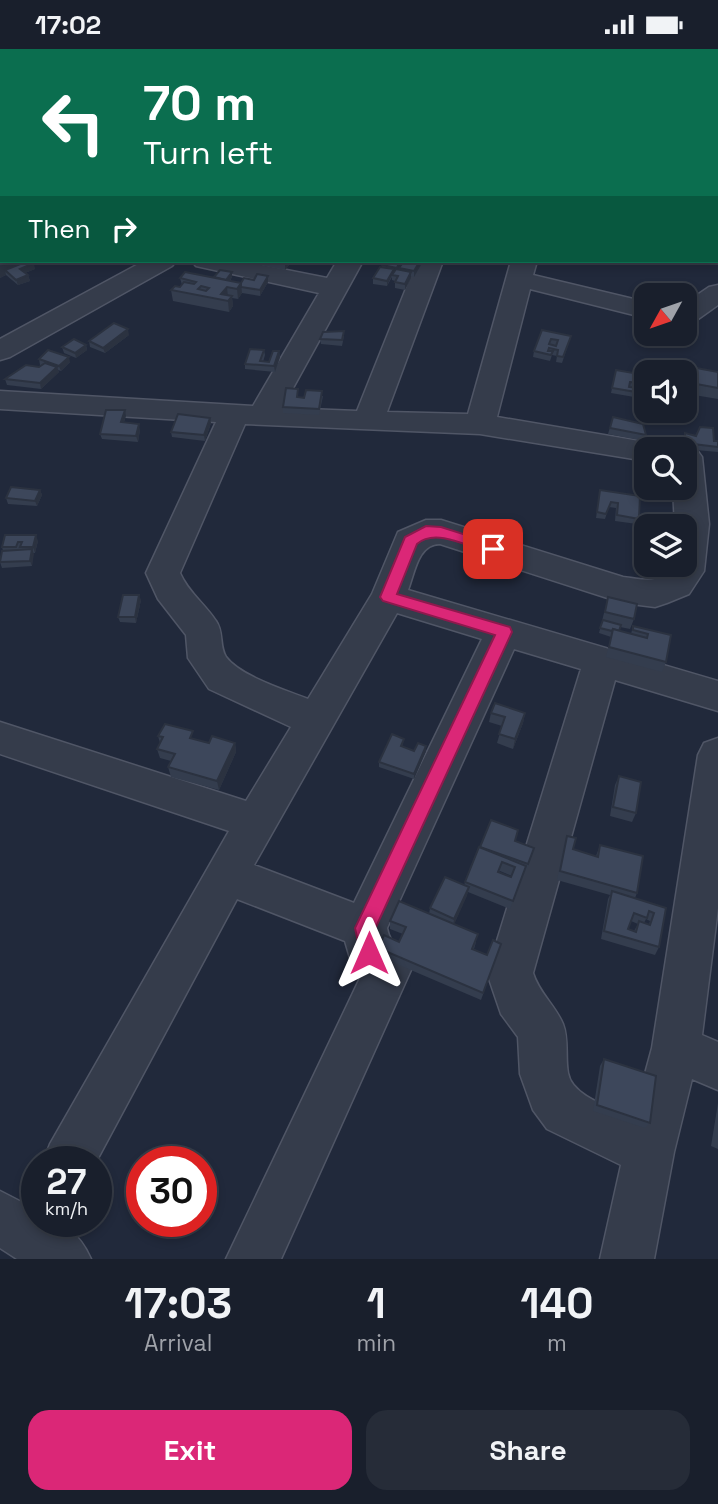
<!DOCTYPE html>
<html lang="en">
<head>
<meta charset="utf-8">
<style>
	:root { --surface:#191f2c; --page:#262c38; --text:#f1f3f6; --muted:#9fa2a9; --line:#373d48; --accent:#db2777 }
	body { margin:0; font-family:"Space Grotesk",sans-serif; background:var(--page); color:var(--text); height:100vh; display:flex; flex-direction:column; font-size:26px; white-space:nowrap }
	* { box-sizing:border-box; margin:0 }
	p { font-size:23px; color:var(--muted) }
	.icon { flex:none; width:38px; height:38px; fill:none; stroke:currentColor; stroke-width:2; stroke-linecap:round; stroke-linejoin:round }
	.map { position:relative; height:1210px; overflow:hidden }
	.details { display:flex; flex-direction:column; background:var(--surface); flex:1 }
	.details>* { flex:none }
	.guide { position:absolute; left:0px; top:0px; width:719px; height:214px; box-shadow:0 4px 10px #0003,0 0 0 2px var(--line); background:#0b6e4f; color:#fff; overflow:hidden }
	.needle { width:46px; rotate:230deg }
	.controls { position:absolute; left:634px; top:234px; display:grid; gap:14px }
	.controls a { display:grid; place-items:center; width:63px; height:63px; border-radius:14px; background:var(--surface); box-shadow:0 4px 10px #0003,0 0 0 2px var(--line); font-size:35px }
	.speed { position:absolute; left:21px; top:1097px; display:flex; gap:14px; font-size:35px; font-weight:700; text-align:center }
	.speed>* { display:grid; place-content:center; width:91px; height:91px; border-radius:50%; background:var(--surface); box-shadow:0 4px 10px #0003,0 0 0 2px var(--line); line-height:1 }
	.speed small { font-size:18px; font-weight:400 }
	.speed .limit { border:10px solid #d22; background:#fff; color:#111 }
	.pin { position:absolute; display:grid; place-items:center; width:60px; height:60px; color:#fff; margin:-30px; border-radius:14px; box-shadow:0 4px 10px #0006 }
	.me { position:absolute; width:77px; margin:-38px; rotate:0deg; stroke-linejoin:round; filter:drop-shadow(0 0 5px #0008) }
	.turn { display:flex; align-items:center; gap:24px; height:147px; padding:0 28px; font-size:32px }
	.turn .icon { width:91px; height:91px; stroke-width:2.5 }
	.turn b { display:block; font-size:49px; line-height:60px }
	.then { display:flex; align-items:center; height:66px; padding:0 28px; background:#0003; gap:14px; font-size:26px }
	.eta { display:flex; justify-content:space-evenly; align-items:center; height:119px; text-align:center }
	.eta b { font-size:42px; font-weight:800; line-height:49px }
	.primary-button { display:flex; gap:14px; margin-top:auto; padding:14px 28px }
	.primary-button a { flex:1; height:80px; border-radius:21px; background:var(--accent); color:#fff; font-size:28px; font-weight:800; line-height:80px; text-align:center }
	.primary-button a+a { background:var(--page); color:var(--text) }
	.status { display:flex; justify-content:space-between; align-items:center; height:49px; padding:0 35px; background:var(--surface); direction:ltr }
	.status svg { height:19px; fill:currentColor }
	.map>svg:first-child { display:block }
	.lines { fill:none; stroke-linecap:round; stroke-linejoin:round }
	.minor-casing { stroke:#505666; stroke-width:3 }
	.minor { fill:#353c4b; fill-rule:evenodd }
	.wall { fill:#343d4e; fill-rule:evenodd }
	.shaded-wall { fill:#2b3240 }
	.building { fill:#3d475b; stroke:#2b3240; stroke-width:2; fill-rule:evenodd }
	.route { fill:#db2777; stroke:#8e194d; stroke-width:2 }
</style>
</head>
<body>
<div class="status"><b>17:02</b><svg viewBox="0 0 49 12"><path d="M0 12V9h3v3zM5 12V6h3v6zM10 12V3h3v9zM15 12V0h3v12zM26 1h20v11H26zM47 4h2v5h-2z"/></svg></div>
<div class="map">
<svg width="718" height="1210" viewBox="0 0 718 1210">
	<rect width="100%" height="100%" fill="#21293b"/>
	<g class="lines">
		<defs>
			<g id="minor">
				<polygon points="0,0 18,0 2,2 2,7"/>
				<polygon points="67,0 90,0 91,2 68,2"/>
				<polygon points="171,0 196,0 197,2 172,2"/>
				<polygon points="243,0 264,0 242,2"/>
				<polygon points="490,0 511,0 489,2"/>
				<polygon points="539,0 563,0 564,2 540,2"/>
				<polygon points="694,0 718,0 718,6 718,2"/>
				<rect x="0" y="45" width="2" height="12"/>
				<polygon points="2,104 2,118 0,119 0,105"/>
				<rect x="0" y="148" width="2" height="14"/>
				<polygon points="144,212 176,212 172,217 10,308 0,311 0,290"/>
				<path d="M192,212H241L327,229L337,212H363L282,359L357,362L417,212H443L387,363L468,365L511,212H537L533,226L646,253V269L530,240L497,368L657,395L661,401H646V412L480,385L245,375L180,524C188,543 205,555 216,572C224,583 219,597 226,608C240,627 285,641 308,650L372,545L398,483L426,471H441L623,528C641,530 663,537 670,516H684V478H675L673,439H684V401H675L686,398L697,401L702,408L709,475L704,522L689,545L667,554L655,558L623,554L440,495C418,495 415,523 408,541L718,632V662L615,631L533,924C539,944 555,956 563,975C569,990 565,1008 568,1024C572,1048 613,1059 633,1069L652,999L698,706L704,694L718,689V859L702,986L718,993V1041L692,1030L674,1103L654,1210H600L621,1116L547,1080L533,1061L520,1025L518,988L501,965L487,924L581,620L514,600L387,879C390,897 404,904 411,921L281,1210H226L361,927L353,919L345,892L237,850L96,1113H43L50,1095L229,782L0,705V673L246,752L291,678L209,640L188,609L186,586L158,550L146,524L216,373L0,360V342L253,357L319,244L196,217ZM397,564L482,590L354,854L254,816Z"/>
				<polygon points="718,236 718,256 694,273 684,275 684,255 709,238"/>
				<path d="M0,1142L37,1161V1172C64,1172 80,1185 91,1210H17L0,1199Z"/>
			</g>
		</defs>
		<use href="#minor" class="minor-casing"/>
		<use href="#minor" class="minor"/>
	</g>
	<g class="wall">
		<polygon points="2,212 39,212 32,213 35,220 25,224 28,226 30,232 18,236 6,226 0,229"/>
		<polygon points="241,212 290,212 290,215 285,221"/>
		<polygon points="403,212 398,221 399,219 422,214 414,228 411,227 405,241 395,239 395,232 392,231 392,228 387,237 373,235 373,229 382,218 382,216"/>
		<polygon points="232,228 230,232 241,234 268,233 260,247 242,244 238,250 232,249 233,257 229,263 173,252 171,241 182,236 180,229"/>
		<polygon points="542,281 571,287 562,314 556,313 557,307 552,306 550,312 533,308 534,302"/>
		<polygon points="344,282 344,287 342,297 321,295 320,290"/>
		<polygon points="129,286 105,304 90,298 89,292"/>
		<polygon points="86,296 87,301 76,309 64,304 62,298"/>
		<polygon points="264,301 265,306 263,313 269,313 279,302 280,308 275,323 245,320 245,315"/>
		<polygon points="39,310 70,313 61,322 58,321 59,323 41,340 7,336 5,330 42,316 40,316"/>
		<polygon points="675,315 718,323 718,350 688,345 689,337 684,336 684,324 673,324"/>
		<polygon points="616,321 645,326 640,349 611,344"/>
		<polygon points="298,340 298,348 323,347 319,366 283,364 283,358"/>
		<polygon points="126,367 124,373 140,381 138,393 102,390 100,385"/>
		<polygon points="613,368 646,386 644,392 608,385"/>
		<polygon points="211,374 205,392 172,388 171,383"/>
		<polygon points="685,384 714,392 718,398 718,403 684,400 683,389"/>
		<polygon points="637,406 646,406 646,433 644,433 643,423 636,422 636,411"/>
		<polygon points="40,441 42,446 37,457 8,455 6,449"/>
		<polygon points="600,441 640,447 639,470 637,475 615,472 616,459 609,458 605,470 596,469"/>
		<polygon points="5,486 38,492 35,504 33,504 32,517 2,519 0,513 3,502 2,498"/>
		<polygon points="608,548 634,570 630,580 620,578 619,582 631,585 633,577 671,586 666,613 662,623 606,608 611,588 599,584"/>
		<polygon points="141,551 136,574 120,573 118,568"/>
		<polygon points="491,664 525,664 523,674 513,700 497,694 502,677 489,673"/>
		<polygon points="158,687 195,690 209,694 235,694 236,703 219,741 171,728 168,718 171,712 160,709 157,700 160,694"/>
		<polygon points="404,690 402,698 414,702 426,702 414,730 379,718 379,713"/>
		<polygon points="619,727 636,764 632,773 610,767 615,736"/>
		<path d="M567,787L573,800L596,807L600,796L637,844L635,849L666,859L659,898L655,906L601,890L608,850L610,846L557,831L564,795ZM646,870L650,872L649,875L644,874ZM631,872L638,875L634,882L628,880Z"/>
		<path d="M515,792L534,799L527,820L525,819L510,860L468,843L454,875L476,893L474,900L487,906L501,895L481,951L378,907V899L399,893L403,885L390,880V872L429,865L430,859L464,836L479,798ZM500,822L512,827L511,828L499,823Z"/>
		<polygon points="604,1010 650,1074 645,1079 593,1062 600,1017"/>
		<polygon points="718,1054 718,1100 711,1097"/>
	</g>
	<g class="shaded-wall">
		<polygon points="12,212 27,212 5,221 6,226 0,229 0,217"/>
		<polygon points="285,212 290,212 290,215 285,221"/>
		<polygon points="400,212 403,212 397,224 397,219"/>
		<polygon points="420,212 422,212 422,214 414,228 414,222"/>
		<polygon points="34,214 35,220 22,225 20,220"/>
		<polygon points="394,220 394,226 392,226 387,237 387,232"/>
		<polygon points="232,223 232,228 224,240 223,234"/>
		<polygon points="411,223 411,229 405,241 405,235"/>
		<polygon points="28,226 30,232 18,236 16,231"/>
		<polygon points="268,227 268,233 260,247 260,241"/>
		<polygon points="241,234 242,244 238,250 237,240"/>
		<polygon points="227,238 228,248 221,245"/>
		<polygon points="232,247 233,257 229,263 228,252"/>
		<polygon points="128,280 129,286 105,304 103,299"/>
		<polygon points="86,296 87,301 76,309 75,304"/>
		<polygon points="279,302 280,308 275,323 274,317"/>
		<polygon points="69,308 70,313 61,322 59,317"/>
		<polygon points="57,318 59,323 41,340 40,334"/>
		<polygon points="125,361 126,367 122,378 121,373"/>
		<polygon points="210,369 211,374 205,392 204,386"/>
		<polygon points="139,375 140,381 138,393 136,387"/>
		<polygon points="40,441 42,446 37,457 35,452"/>
		<polygon points="36,486 38,492 35,504 33,498"/>
		<polygon points="32,500 34,505 32,517 30,512"/>
		<polygon points="139,546 141,551 136,574 135,568"/>
		<polygon points="525,664 523,674 513,700 515,690"/>
		<polygon points="235,694 236,703 219,741 217,732"/>
		<polygon points="426,697 426,702 414,730 414,725"/>
		<polygon points="469,838 467,847 453,878 454,870"/>
	</g>
	<g class="building">
		<polygon points="0,206 2,207 2,212 12,212 0,217"/>
		<polygon points="28,212 30,212 34,214 20,220 28,226 16,231 5,221"/>
		<polygon points="384,212 400,212 397,219 382,216"/>
		<polygon points="404,212 420,212 414,222 399,219"/>
		<polygon points="380,218 394,220 387,232 373,229"/>
		<polygon points="396,220 411,223 405,235 395,233 398,227 392,226"/>
		<polygon points="220,221 232,223 226,231 214,228"/>
		<path d="M185,223L241,234L237,240L227,238L221,245L232,247L228,252L171,241L175,237L180,238L184,233L194,235L196,233L180,229ZM201,237L209,239L206,242L198,240Z"/>
		<polygon points="257,225 268,227 260,241 241,238 241,234 244,229 254,231"/>
		<polygon points="658,242 682,247 656,247"/>
		<polygon points="684,247 687,248 684,258"/>
		<polygon points="114,274 128,280 103,299 89,292"/>
		<path d="M542,281L571,287L563,308L557,307L558,301L549,299L548,302H553L551,306L534,302ZM551,290L558,291L556,297L549,295Z"/>
		<polygon points="344,282 342,291 320,290 323,283"/>
		<polygon points="74,290 86,296 75,304 62,298"/>
		<polygon points="250,300 264,301 260,312 269,313 273,302 279,302 274,317 245,315"/>
		<polygon points="48,301 69,308 59,317 39,310"/>
		<polygon points="45,314 57,318 40,334 5,330 26,316 39,318"/>
		<polygon points="675,315 718,323 718,339 691,334 693,326 684,324 673,324"/>
		<path d="M616,321L645,326L642,344L612,339ZM630,333L638,334L637,339L629,338Z"/>
		<polygon points="286,339 298,340 297,348 304,349 306,341 322,342 319,360 283,358"/>
		<polygon points="106,361 125,361 121,373 139,375 136,387 100,385"/>
		<polygon points="178,365 210,369 204,386 171,383"/>
		<polygon points="613,368 643,375 646,386 610,379"/>
		<polygon points="700,378 713,379 714,392 718,392 718,398 685,394 685,384 696,387"/>
		<polygon points="637,406 646,406 646,427 645,417 638,416"/>
		<polygon points="11,438 40,441 35,452 6,449"/>
		<polygon points="600,441 640,447 639,470 617,466 618,454 611,453 606,465 597,463"/>
		<polygon points="5,486 36,486 33,498 20,498 22,493 18,493 16,498 2,498"/>
		<polygon points="32,500 30,512 0,513 2,502"/>
		<polygon points="123,546 139,546 135,568 118,568"/>
		<polygon points="608,548 637,555 634,570 605,563"/>
		<polygon points="603,571 621,576 619,582 613,580 612,582 600,579"/>
		<polygon points="633,577 671,586 666,613 609,598 613,580 647,589 648,585 633,581"/>
		<polygon points="495,654 525,664 515,690 499,685 505,668 491,664"/>
		<polygon points="165,675 193,682 190,689 209,694 212,687 235,694 217,732 168,718 175,705 157,700 163,688 158,687"/>
		<polygon points="392,685 404,690 401,697 414,702 418,694 426,697 414,725 379,713"/>
		<polygon points="619,727 641,733 636,764 613,758"/>
		<polygon points="491,771 518,781 515,792 534,799 528,815 480,798"/>
		<polygon points="567,787 576,789 573,800 598,808 600,796 643,807 637,844 560,822"/>
		<path d="M479,798L526,817L513,852L465,833ZM502,813L515,818L511,828L498,823Z"/>
		<polygon points="445,828 469,838 454,870 430,859"/>
		<path d="M612,842L666,859L659,898L604,882ZM649,862L654,864L650,876L639,872L636,883L628,880L634,864L647,869Z"/>
		<polygon points="399,852 478,885 472,900 487,906 493,891 501,895 483,944 378,899 384,886 399,893 406,878 390,872"/>
		<polygon points="604,1010 656,1027 650,1074 597,1056"/>
	</g>
	<path class="route" d="M426,477L441,478L498,496L500,500L493,505C471,499 436,478 417,495L397,545L510,578L512,583L375,880L379,904L376,911L369,914L362,911L355,879L495,586L383,552L380,548L405,488Z"/>
</svg>
<div class="controls">
<a><svg class="needle" viewBox="-14 -14 28 28"><path d="M0-13l5 13h-10z" fill="#e53935"/><path d="M0 13l5-13h-10z" fill="#9fa2a9"/></svg></a>
<a><svg class="icon" aria-label="sound" viewBox="0 0 24 24"><path d="M4 9h4l5-4v14l-5-4H4zM17 9q2 3 0 6"/></svg></a>
<a><svg class="icon" aria-label="search" viewBox="0 0 24 24"><circle cx="10" cy="10" r="6"/><path d="M15 15l6 6"/></svg></a>
<a><svg class="icon" aria-label="layers" viewBox="0 0 24 24"><path d="M12 4l9 5-9 5-9-5zM3 14l9 5 9-5"/></svg></a>
</div>
<div class="speed"><div>27<small>km/h</small></div><div class="limit">30</div></div>
<div class="pin" style="left:493px;top:500px;background:#d93025"><svg class="icon" aria-label="arrive" viewBox="0 0 24 24"><path d="M6 21V4h12l-3 4 3 4H6"/></svg></div>
<svg class="me" style="left:369px;top:904px" viewBox="-20 -20 40 40"><path d="M0-17L14 15 0 8-14 15z" fill="#db2777" stroke="#fff" stroke-width="4"/></svg>
<div class="guide">
<div class="turn"><svg class="icon" aria-label="left" viewBox="0 0 24 24"><path d="M17 20v-9H6M10 6l-5 5 5 5"/></svg><div><b>70 m</b>Turn left</div></div>
<div class="then">Then<svg class="icon" aria-label="right" viewBox="0 0 24 24"><path d="M7 20v-9h11M14 6l5 5-5 5"/></svg></div>
</div>
</div>
<section class="details">
<div class="eta">
<div><b>17:03</b><p>Arrival</p></div>
<div><b>1</b><p>min</p></div>
<div><b>140</b><p>m</p></div>
</div>
<div class="primary-button"><a>Exit</a><a>Share</a></div>
</section>
</body>
</html>
